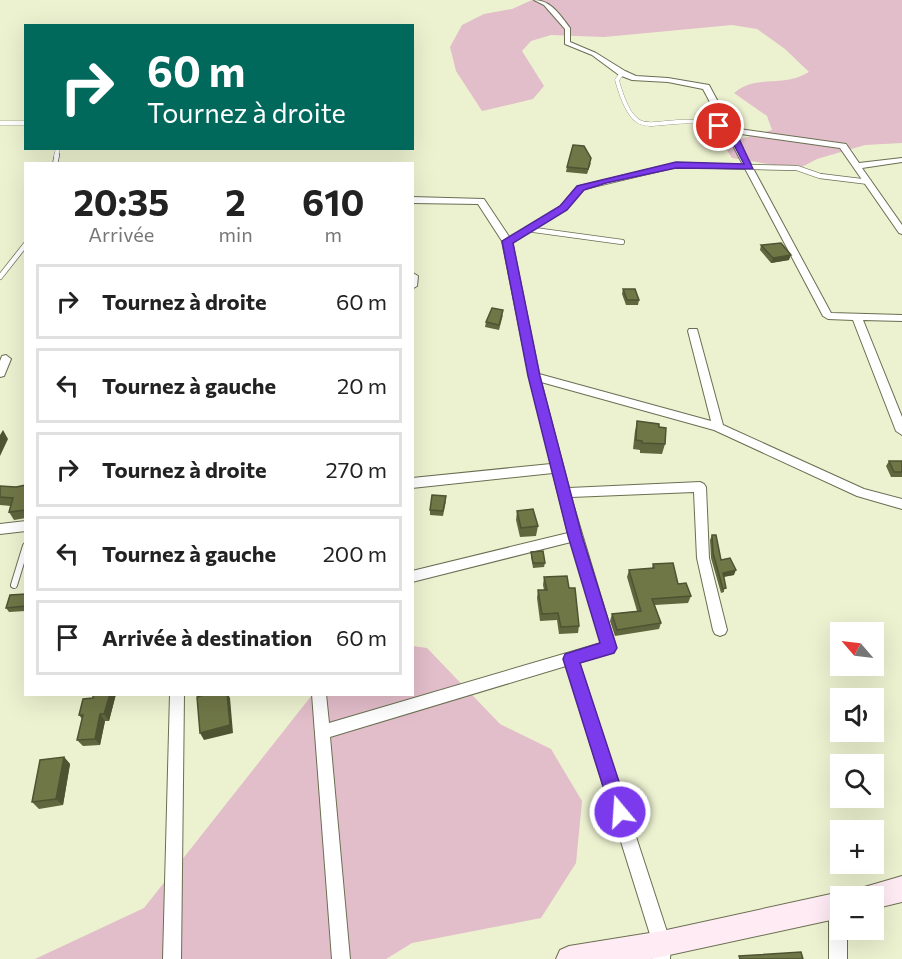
<!DOCTYPE html>
<html lang="fr">
<head>
<meta charset="utf-8">
<style>
	:root { --surface:#fff; --page:#f6f6f6; --text:#222; --muted:#767676; --line:#e0e0e0 }
	body { margin:0; font-family:Commissioner,sans-serif; background:var(--page); color:var(--text); height:100vh; display:flex; flex-direction:column; font-size:22px; white-space:nowrap }
	* { box-sizing:border-box; margin:0 }
	p { font-size:20px; color:var(--muted) }
	.icon { flex:none; width:33px; height:33px; fill:none; stroke:currentColor; stroke-width:2; stroke-linecap:round; stroke-linejoin:round }
	.map { position:relative; flex:1; overflow:hidden }
	.details { position:absolute; left:24px; top:162px; width:390px; height:534px; display:flex; flex-direction:column; background:var(--surface); border-radius:0px; box-shadow:0 6px 24px #0002 }
	.details>* { flex:none }
	.guide { position:absolute; left:24px; top:24px; width:390px; height:126px; border-radius:0px; box-shadow:0 6px 24px #0002; background:#00695c; color:#fff; overflow:hidden }
	.needle { width:39px; rotate:298deg }
	.fabs { position:absolute; left:830px; top:622px; display:grid; gap:12px }
	.fabs a { display:grid; place-items:center; width:54px; height:54px; border-radius:0px; background:var(--surface); box-shadow:0 6px 24px #0002; font-size:30px }
	.pin { position:absolute; display:grid; place-items:center; width:51px; height:51px; color:#fff; margin:-26px; border:3px solid #fff; border-radius:50%; box-shadow:0 2px 6px #0007 }
	.me { position:absolute; width:66px; margin:-33px; rotate:342deg; stroke-linejoin:round; filter:drop-shadow(0 0 4px #0008) }
	.turn { display:flex; align-items:center; gap:21px; height:126px; padding:0 24px; font-size:27px }
	.turn .icon { width:78px; height:78px; stroke-width:2.5 }
	.turn b { display:block; font-size:42px; line-height:51px }
	.eta { display:flex; justify-content:space-evenly; align-items:center; height:102px; text-align:center }
	.eta b { font-size:36px; font-weight:700; line-height:42px }
	ul { padding:0; list-style:none }
	li { display:flex; align-items:center; gap:18px; height:75px; margin:0 12px 9px; padding:0 12px; border:3px solid var(--line); border-radius:0px }
	li div { flex:1 }
	li b { display:block; font-size:22px }
	li em { font-style:normal }
	.map>svg:first-child { display:block }
	.green { fill:#e2bdca }
	.lines { fill:none; stroke-linecap:round; stroke-linejoin:round }
	.lane-far2-casing { stroke:#6a6f52; stroke-width:4.5 }
	.lane-far1-casing { stroke:#6a6f52; stroke-width:6 }
	.lane-casing { stroke:#6a6f52; stroke-width:8 }
	.street-casing { stroke:#6a6f52; stroke-width:2 }
	.secondary-casing { stroke:#6a6f52; stroke-width:2 }
	.lane-far2 { stroke:#fff; stroke-width:4 }
	.lane-far1 { stroke:#fff; stroke-width:4.5 }
	.lane { stroke:#fff; stroke-width:6 }
	.street { fill:#fff; fill-rule:evenodd }
	.secondary { fill:#ffebf3; fill-rule:evenodd }
	.wall { fill:#60663d }
	.shaded-wall { fill:#4e5332 }
	.building { fill:#707747; stroke:#4e5332; stroke-width:1.5 }
	.route { fill:#7c3aed; stroke:#51269a; stroke-width:1.5 }
</style>
</head>
<body>
<div class="map">
<svg width="902" height="959" viewBox="0 0 902 959">
	<rect width="100%" height="100%" fill="#ecf2d0"/>
	<g class="green">
		<path d="M532,0H902V143L865,145L817,159L798,169L732,158L723,144L772,130L767,116L734,93C758,73 781,89 809,72L785,49L757,29L732,25L604,37L551,35L531,41L522,51L544,86L533,99L482,111L456,71L450,47L462,25L484,14L512,9Z"/>
		<polygon points="413,646 427,648 500,724 551,749 582,801 576,863 541,918 412,943 386,959 35,959 144,908 312,695 412,694"/>
	</g>
	<g class="lines">
		<defs>
			<g id="lane-far2">
				<path d="M622,73L617,80C635,146 651,117 698,122C709,123 720,127 730,130"/>
				<polyline points="0,123 26,123"/>
				<polyline points="56,156 58,148"/>
			</g>
			<g id="lane-far1">
				<polyline points="55,164 57,155"/>
				<polyline points="527,229 622,242"/>
				<polyline points="507,241 564,208 580,188 676,165 797,168 820,176 869,182"/>
				<polyline points="0,277 26,244"/>
			</g>
			<polyline id="lane" points="14,585 26,546"/>
			<g id="street">
				<path d="M534,0C551,0 560,15 570,28V42L596,53L625,71L636,76L668,78L709,85L732,128L846,144L859,163L902,158V162L862,168L902,225V234L899,233L840,148L734,133L831,313L902,315V321L863,320L902,417V435L896,431L853,320L828,319L823,316L703,89L668,82L632,80L619,75L592,55L565,44V29L544,5Z"/>
				<polygon points="412,197 484,199 512,241 539,374 711,421 688,331 689,329 697,329 723,425 864,489 902,499 902,509 857,496 714,430 541,382 569,488 700,482 704,484 706,487 709,558 727,630 725,634 720,636 715,634 713,630 697,558 694,492 571,497 616,647 614,651 579,662 671,944 670,959 652,959 653,944 566,666 330,737 350,959 332,959 312,694 326,694 329,723 601,643 571,542 412,582 412,571 568,533 553,473 412,488 412,478 551,464 529,376 502,241 478,204 412,203"/>
				<polygon points="413,273 418,276 417,286 412,289"/>
				<polygon points="6,355 11,359 4,376 0,377 0,361 2,356"/>
				<polygon points="26,521 26,531 0,534 0,524"/>
				<polygon points="170,694 184,694 181,959 163,959"/>
				<polygon points="838,897 840,898 840,930 847,930 847,959 829,959 829,906 832,900"/>
			</g>
			<g id="secondary">
				<polygon points="902,876 902,902 873,909 873,897 857,897 861,888"/>
				<polygon points="840,892 850,897 840,897 840,918 651,959 556,959 560,950 569,946 662,931"/>
			</g>
		</defs>
		<use href="#lane-far2" class="lane-far2-casing"/>
		<use href="#lane-far1" class="lane-far1-casing"/>
		<use href="#lane" class="lane-casing"/>
		<use href="#street" class="street-casing"/>
		<use href="#secondary" class="secondary-casing"/>
		<use href="#lane-far2" class="lane-far2"/>
		<use href="#lane-far1" class="lane-far1"/>
		<use href="#lane" class="lane"/>
		<use href="#street" class="street"/>
		<use href="#secondary" class="secondary"/>
	</g>
	<g class="wall">
		<polygon points="591,163 587,174 566,172 567,167"/>
		<polygon points="761,245 789,260 771,263 760,250"/>
		<polygon points="623,289 639,300 638,305 626,305 622,294"/>
		<polygon points="503,315 499,330 485,327 486,322"/>
		<polygon points="637,421 659,427 665,444 662,454 640,453 640,450 633,449 635,431"/>
		<polygon points="889,461 902,461 902,477 891,477 886,466"/>
		<polygon points="26,485 26,518 14,520 9,512 11,506 0,505 0,486 16,487"/>
		<polygon points="446,501 443,516 430,515 430,510"/>
		<polygon points="517,511 538,526 536,536 520,537 516,520"/>
		<polygon points="712,535 721,560 734,575 724,577 724,592 721,593 711,558 710,540"/>
		<polygon points="531,552 545,563 544,567 533,568 531,556"/>
		<polygon points="653,564 678,584 691,596 688,603 655,605 661,623 659,629 615,636 610,621 612,614 637,611 627,577 629,570 652,568"/>
		<polygon points="544,577 569,588 579,626 578,633 559,634 557,620 540,621 537,598 538,590 544,590 543,585"/>
		<polygon points="26,594 26,611 9,612 6,608"/>
		<polygon points="93,694 116,694 109,721 105,721 100,745 83,746 77,740 82,719 79,715 93,698"/>
		<polygon points="64,757 70,764 63,805 39,809 32,802"/>
	</g>
	<g class="shaded-wall">
		<polygon points="791,255 789,260 771,263 773,258"/>
		<polygon points="3,430 8,439 0,456 0,435"/>
		<polygon points="736,570 734,575 721,577 723,573"/>
		<polygon points="110,694 116,694 109,721 104,714"/>
		<polygon points="227,694 228,694 230,698 233,733 204,740 200,733"/>
		<polygon points="100,714 105,721 100,745 95,739"/>
		<polygon points="64,757 70,764 63,805 56,799"/>
	</g>
	<g class="building">
		<polygon points="573,145 584,146 591,158 588,169 567,167"/>
		<polygon points="781,243 791,255 773,258 761,245"/>
		<polygon points="623,289 635,289 639,300 627,300"/>
		<polygon points="492,308 503,310 499,325 486,322"/>
		<polygon points="637,421 659,424 659,427 666,428 665,444 642,443 642,441 636,440"/>
		<polygon points="889,461 902,461 902,472 894,472"/>
		<polygon points="26,485 26,510 9,512 13,498 0,497 0,486 16,487"/>
		<polygon points="432,495 446,496 443,511 430,510"/>
		<polygon points="533,509 538,526 521,528 517,511"/>
		<polygon points="712,535 716,535 721,560 730,558 736,570 723,573 726,588 723,589 713,553"/>
		<polygon points="543,551 545,563 533,563 531,552"/>
		<polygon points="673,563 678,584 686,583 691,596 652,599 661,623 617,630 612,614 641,611 629,570 654,568 653,564"/>
		<polygon points="567,576 569,588 575,588 579,626 561,627 558,613 542,614 538,590 547,590 544,577"/>
		<polygon points="26,594 26,606 6,608 10,595"/>
		<polygon points="93,694 110,694 104,714 100,714 95,739 77,740 83,715 79,715 83,699 93,698"/>
		<polygon points="207,694 227,694 230,725 200,733 197,697"/>
		<polygon points="64,757 56,799 32,802 40,760"/>
		<polygon points="801,952 803,959 740,959 739,956"/>
	</g>
	<polygon class="route" points="719,123 734,128 753,169 676,168 606,183 584,190 567,210 513,243 540,376 582,536 617,648 614,653 580,663 629,812 627,819 620,821 614,819 611,812 563,659 565,654 600,643 568,536 528,376 502,241 560,206 577,186 676,162 744,164 727,132 715,126"/>
</svg>
<div class="fabs">
<a><svg class="needle" viewBox="-14 -14 28 28"><path d="M0-13l5 13h-10z" fill="#e53935"/><path d="M0 13l5-13h-10z" fill="#767676"/></svg></a>
<a><svg class="icon" aria-label="sound" viewBox="0 0 24 24"><path d="M4 9h4l5-4v14l-5-4H4zM17 9q2 3 0 6"/></svg></a>
<a><svg class="icon" aria-label="search" viewBox="0 0 24 24"><circle cx="10" cy="10" r="6"/><path d="M15 15l6 6"/></svg></a>
<a>+</a>
<a>−</a>
</div>
<div class="pin" style="left:719px;top:126px;background:#d93025"><svg class="icon" aria-label="arrive" viewBox="0 0 24 24"><path d="M6 21V4h12l-3 4 3 4H6"/></svg></div>
<svg class="me" style="left:620px;top:812px" viewBox="-20 -20 40 40"><circle r="17" fill="#7c3aed" stroke="#fff" stroke-width="3"/><path d="M0-11L8 9 0 5-8 9z" fill="#fff"/></svg>
<div class="guide">
<div class="turn"><svg class="icon" aria-label="right" viewBox="0 0 24 24"><path d="M7 20v-9h11M14 6l5 5-5 5"/></svg><div><b>60 m</b>Tournez à droite</div></div>
</div>
<section class="details">
<div class="eta">
<div><b>20:35</b><p>Arrivée</p></div>
<div><b>2</b><p>min</p></div>
<div><b>610</b><p>m</p></div>
</div>
<ul>
<li><svg class="icon" aria-label="right" viewBox="0 0 24 24"><path d="M7 20v-9h11M14 6l5 5-5 5"/></svg><div><b>Tournez à droite</b></div><em>60 m</em></li>
<li><svg class="icon" aria-label="left" viewBox="0 0 24 24"><path d="M17 20v-9H6M10 6l-5 5 5 5"/></svg><div><b>Tournez à gauche</b></div><em>20 m</em></li>
<li><svg class="icon" aria-label="right" viewBox="0 0 24 24"><path d="M7 20v-9h11M14 6l5 5-5 5"/></svg><div><b>Tournez à droite</b></div><em>270 m</em></li>
<li><svg class="icon" aria-label="left" viewBox="0 0 24 24"><path d="M17 20v-9H6M10 6l-5 5 5 5"/></svg><div><b>Tournez à gauche</b></div><em>200 m</em></li>
<li><svg class="icon" aria-label="arrive" viewBox="0 0 24 24"><path d="M6 21V4h12l-3 4 3 4H6"/></svg><div><b>Arrivée à destination</b></div><em>60 m</em></li>
</ul>
</section>
</div>
</body>
</html>
